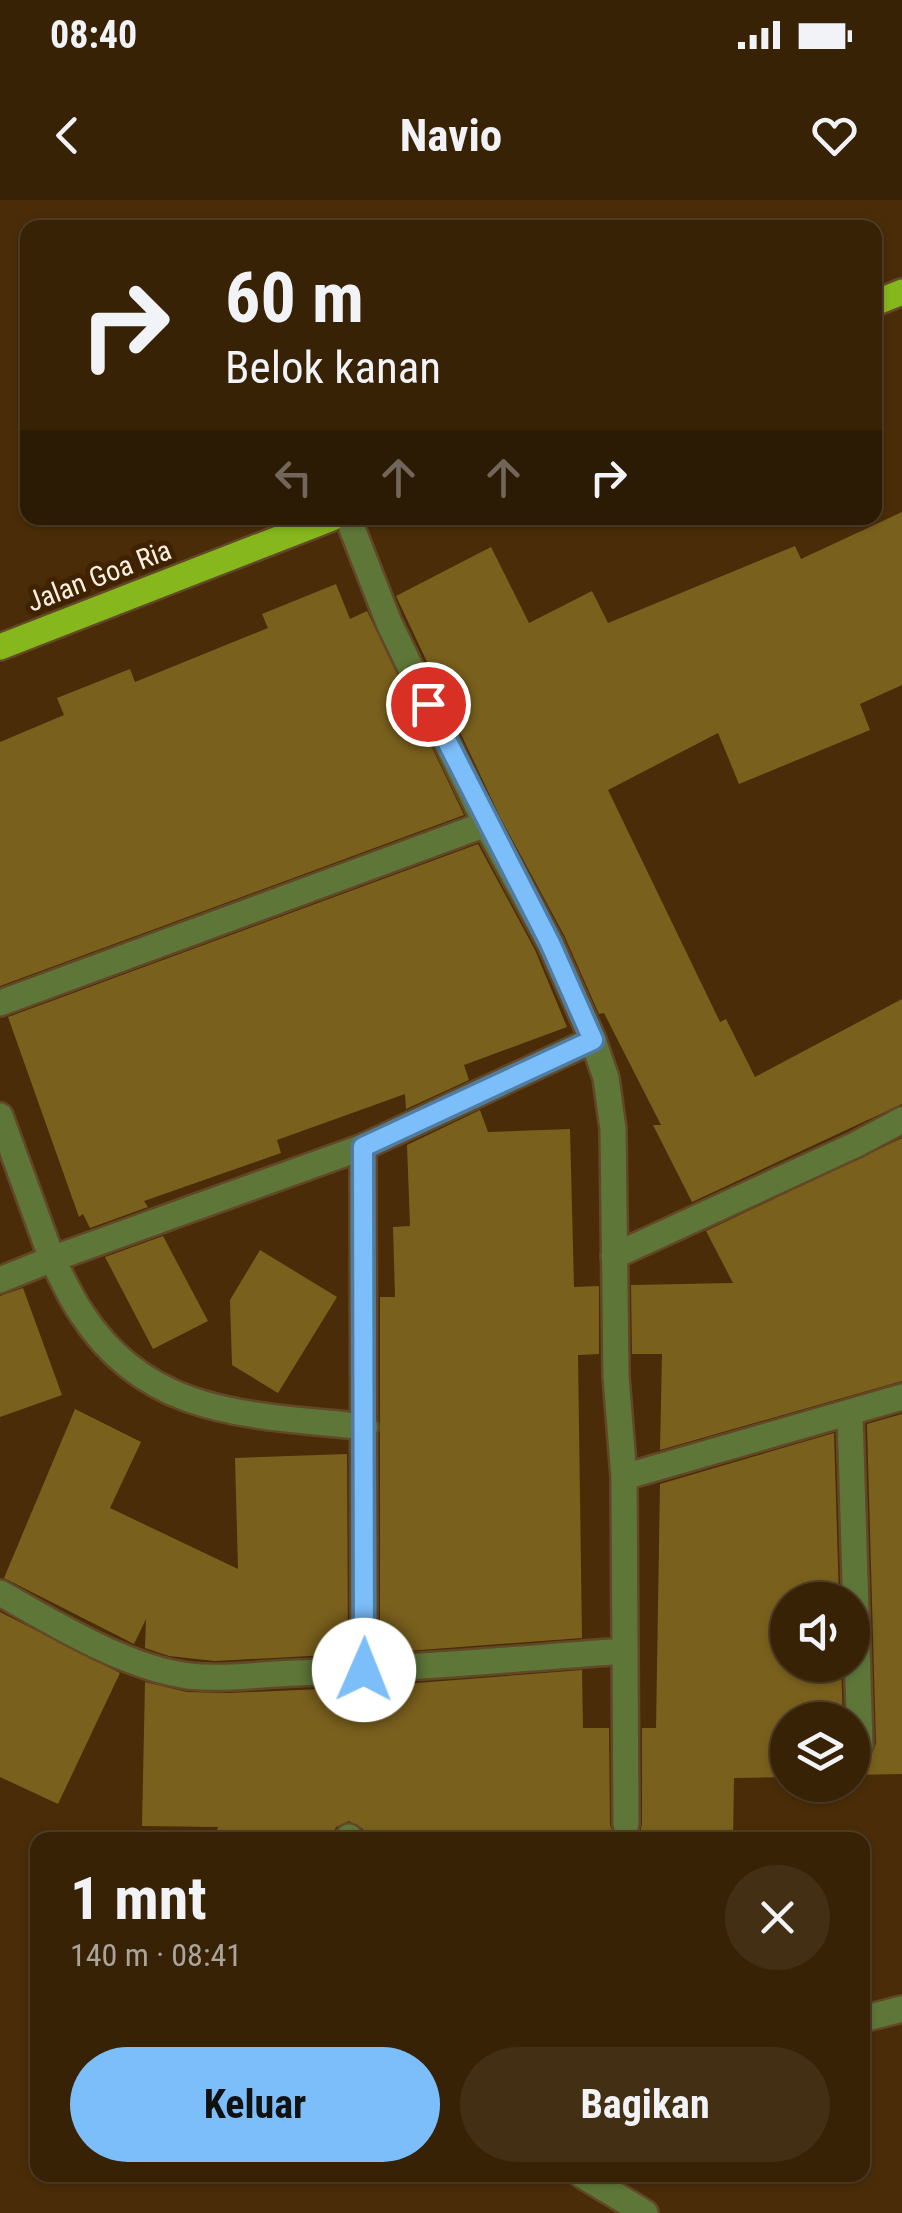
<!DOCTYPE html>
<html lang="id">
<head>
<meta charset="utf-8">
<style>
	:root { --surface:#382206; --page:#432f14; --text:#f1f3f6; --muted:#aba49b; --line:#523f28; --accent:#7cbef9 }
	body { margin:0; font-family:"Roboto Condensed",sans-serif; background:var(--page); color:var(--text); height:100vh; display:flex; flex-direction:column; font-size:38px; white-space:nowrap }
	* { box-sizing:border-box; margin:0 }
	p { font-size:32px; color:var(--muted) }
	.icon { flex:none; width:55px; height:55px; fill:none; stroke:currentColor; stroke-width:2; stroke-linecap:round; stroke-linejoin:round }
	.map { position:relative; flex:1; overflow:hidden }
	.sheet { position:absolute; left:30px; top:1632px; width:840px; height:350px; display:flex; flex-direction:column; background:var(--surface); border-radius:20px; box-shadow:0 2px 8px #0004,0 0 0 2px var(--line) }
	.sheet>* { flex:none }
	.top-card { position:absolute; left:20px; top:20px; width:862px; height:305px; border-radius:20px; box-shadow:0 2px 8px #0004,0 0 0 2px var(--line); background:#382206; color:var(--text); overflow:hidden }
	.buttons { position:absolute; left:770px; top:1382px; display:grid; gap:20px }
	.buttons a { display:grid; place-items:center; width:100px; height:100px; border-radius:50%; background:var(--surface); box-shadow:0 2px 8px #0004,0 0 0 2px var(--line); font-size:50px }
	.pin { position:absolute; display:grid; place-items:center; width:85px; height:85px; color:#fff; margin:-42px; border:5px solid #fff; border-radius:50%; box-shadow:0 2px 10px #0007 }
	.me { position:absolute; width:110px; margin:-55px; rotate:1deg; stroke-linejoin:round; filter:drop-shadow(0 0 8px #0008) }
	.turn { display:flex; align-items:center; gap:35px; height:210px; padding:0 40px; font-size:45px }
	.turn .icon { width:130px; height:130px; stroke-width:2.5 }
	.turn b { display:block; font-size:70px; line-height:85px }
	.lanes { display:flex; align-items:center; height:95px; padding:0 40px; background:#0003; justify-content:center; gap:50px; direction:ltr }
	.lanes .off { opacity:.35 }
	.round { display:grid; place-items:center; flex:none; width:105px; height:105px; border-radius:52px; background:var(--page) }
	.summary { display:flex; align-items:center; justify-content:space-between; height:170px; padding:0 40px }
	h1 { font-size:60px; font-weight:700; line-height:75px }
	.button { display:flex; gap:20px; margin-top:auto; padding:20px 40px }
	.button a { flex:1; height:115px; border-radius:60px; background:var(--accent); color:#111; font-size:40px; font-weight:700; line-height:115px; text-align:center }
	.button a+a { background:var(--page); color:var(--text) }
	.status { display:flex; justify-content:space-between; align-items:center; height:70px; padding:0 50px; background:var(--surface); direction:ltr }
	.status svg { height:28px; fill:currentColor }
	header { display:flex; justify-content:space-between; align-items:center; height:130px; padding:0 40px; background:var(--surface); font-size:45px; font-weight:700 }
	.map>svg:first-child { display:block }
	.building { fill:#7a601d }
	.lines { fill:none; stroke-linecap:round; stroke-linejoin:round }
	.minor-casing { stroke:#634827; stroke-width:30 }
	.major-casing { stroke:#634827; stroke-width:30 }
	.minor { stroke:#5e7738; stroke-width:25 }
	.major { stroke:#86b71c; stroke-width:25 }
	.route-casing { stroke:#517ca2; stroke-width:25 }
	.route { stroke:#7cbef9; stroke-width:18 }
	.labels { text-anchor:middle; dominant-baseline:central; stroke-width:10; stroke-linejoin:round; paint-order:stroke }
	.street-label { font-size:28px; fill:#fdf0e3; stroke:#3f2300 }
</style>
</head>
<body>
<div class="status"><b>08:40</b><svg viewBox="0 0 49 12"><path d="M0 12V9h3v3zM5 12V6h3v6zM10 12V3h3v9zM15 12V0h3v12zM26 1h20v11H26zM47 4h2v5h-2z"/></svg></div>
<header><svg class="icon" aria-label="back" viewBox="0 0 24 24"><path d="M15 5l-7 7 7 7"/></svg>Navio<svg class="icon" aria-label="heart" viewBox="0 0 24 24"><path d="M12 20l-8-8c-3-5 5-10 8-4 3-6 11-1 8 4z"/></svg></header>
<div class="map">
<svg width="902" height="2013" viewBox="0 0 902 2013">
	<rect width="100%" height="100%" fill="#4a2d08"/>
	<g class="building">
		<polygon points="902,312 902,485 860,504 870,530 739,584 718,533 608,590 720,822 726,819 755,877 902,799 902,904 692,1002 653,925 661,925 604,813 599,814 564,735 500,617 396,396 491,347 529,423 592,391 608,423 795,346 801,359"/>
		<polygon points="336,384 350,419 367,411 464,615 0,786 0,542 64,515 57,498 130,469 135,482 268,428 262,414"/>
		<polygon points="478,644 535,750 567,827 464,865 469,880 406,909 405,894 277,940 281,953 144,1001 148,1007 90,1028 83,1014 79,1017 8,817"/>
		<polygon points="480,910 488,932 570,929 574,1087 599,1086 599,1154 578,1155 582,1438 380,1453 380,1097 395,1097 393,1027 410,1026 407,945"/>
		<polygon points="902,938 902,1181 660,1250 662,1154 632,1154 631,1085 733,1083 706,1031"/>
		<polygon points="163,1036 208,1121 153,1149 105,1057"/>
		<polygon points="260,1050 337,1097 278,1193 232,1165 230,1100"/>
		<polygon points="23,1088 62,1195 0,1217 0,1096"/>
		<polygon points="75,1209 141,1242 110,1308 238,1369 235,1258 347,1254 348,1454 215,1461 169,1456 145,1448 146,1419 134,1444 4,1378"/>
		<polygon points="902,1214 902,1574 852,1575 852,1559 869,1558 876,1544 867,1224"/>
		<polygon points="834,1233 839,1400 788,1400 788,1465 841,1465 843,1520 788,1520 788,1577 734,1578 733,1640 628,1640 640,1633 642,1624 642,1528 656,1528 660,1284"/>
		<polygon points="0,1412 120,1473 58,1604 0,1577"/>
		<polygon points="582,1470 583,1528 609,1528 610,1625 613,1633 625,1640 365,1640 363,1629 349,1621 336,1627 331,1640 214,1640 218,1627 142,1626 145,1482 187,1492 229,1493 365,1487"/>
	</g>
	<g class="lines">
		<defs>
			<g id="minor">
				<polyline points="348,318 389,423 486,624 550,743 593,840 606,878 613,929 616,1177 624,1277 626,1624"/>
				<polyline points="0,803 486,624"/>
				<polyline points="0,916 52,1059 0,1080"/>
				<path d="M363,947L52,1059C62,1077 70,1097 82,1114C150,1219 254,1214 365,1227"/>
				<polyline points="614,1056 855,945 902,920"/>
				<polyline points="850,1215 860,1545"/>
				<polyline points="624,1277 902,1197"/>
				<path d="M0,1393C55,1424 126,1468 189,1476C223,1480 262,1474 296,1473C406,1469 515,1459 625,1451"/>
				<polyline points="364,1471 363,947 593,840"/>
				<polyline points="347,1640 349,1637"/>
				<polyline points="862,1819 902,1809"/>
				<polyline points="582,1975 645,2013"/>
			</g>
			<g id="major">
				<polyline points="875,103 902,92"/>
				<polyline points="0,447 332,318"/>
			</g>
		</defs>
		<use href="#minor" class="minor-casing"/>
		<use href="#major" class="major-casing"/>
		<use href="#minor" class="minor"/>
		<use href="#major" class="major"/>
	</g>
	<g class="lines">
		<defs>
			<polyline id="route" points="364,1470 363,947 593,840 550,743 428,504"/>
		</defs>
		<use href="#route" class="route-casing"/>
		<use href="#route" class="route"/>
	</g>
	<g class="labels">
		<g class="street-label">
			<text transform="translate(99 376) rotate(-21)">Jalan Goa Ria</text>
		</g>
	</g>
</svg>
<div class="buttons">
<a><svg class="icon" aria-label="sound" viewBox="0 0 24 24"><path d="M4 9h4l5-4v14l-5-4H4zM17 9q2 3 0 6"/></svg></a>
<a><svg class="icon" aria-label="layers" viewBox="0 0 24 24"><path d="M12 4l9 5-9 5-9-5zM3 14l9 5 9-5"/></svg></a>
</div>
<div class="pin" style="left:428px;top:504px;background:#d93025"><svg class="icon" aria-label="arrive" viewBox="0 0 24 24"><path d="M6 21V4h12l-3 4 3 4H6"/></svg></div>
<svg class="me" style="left:364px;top:1470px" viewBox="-20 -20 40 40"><circle r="19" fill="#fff"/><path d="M0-13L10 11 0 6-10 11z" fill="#7cbef9"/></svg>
<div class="top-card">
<div class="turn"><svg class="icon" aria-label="right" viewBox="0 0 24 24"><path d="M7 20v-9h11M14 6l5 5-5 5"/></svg><div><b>60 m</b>Belok kanan</div></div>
<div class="lanes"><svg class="icon off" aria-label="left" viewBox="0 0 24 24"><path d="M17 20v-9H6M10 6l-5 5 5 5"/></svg><svg class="icon off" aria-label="ahead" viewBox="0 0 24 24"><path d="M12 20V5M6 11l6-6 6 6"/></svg><svg class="icon off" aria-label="ahead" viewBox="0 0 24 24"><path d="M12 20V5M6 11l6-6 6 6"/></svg><svg class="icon" aria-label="right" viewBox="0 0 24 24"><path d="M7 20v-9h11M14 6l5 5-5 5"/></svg></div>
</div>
<section class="sheet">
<div class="summary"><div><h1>1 mnt</h1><p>140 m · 08:41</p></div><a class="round"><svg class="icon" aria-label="close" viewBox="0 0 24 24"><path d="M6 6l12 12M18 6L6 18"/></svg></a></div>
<div class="button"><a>Keluar</a><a>Bagikan</a></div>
</section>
</div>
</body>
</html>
